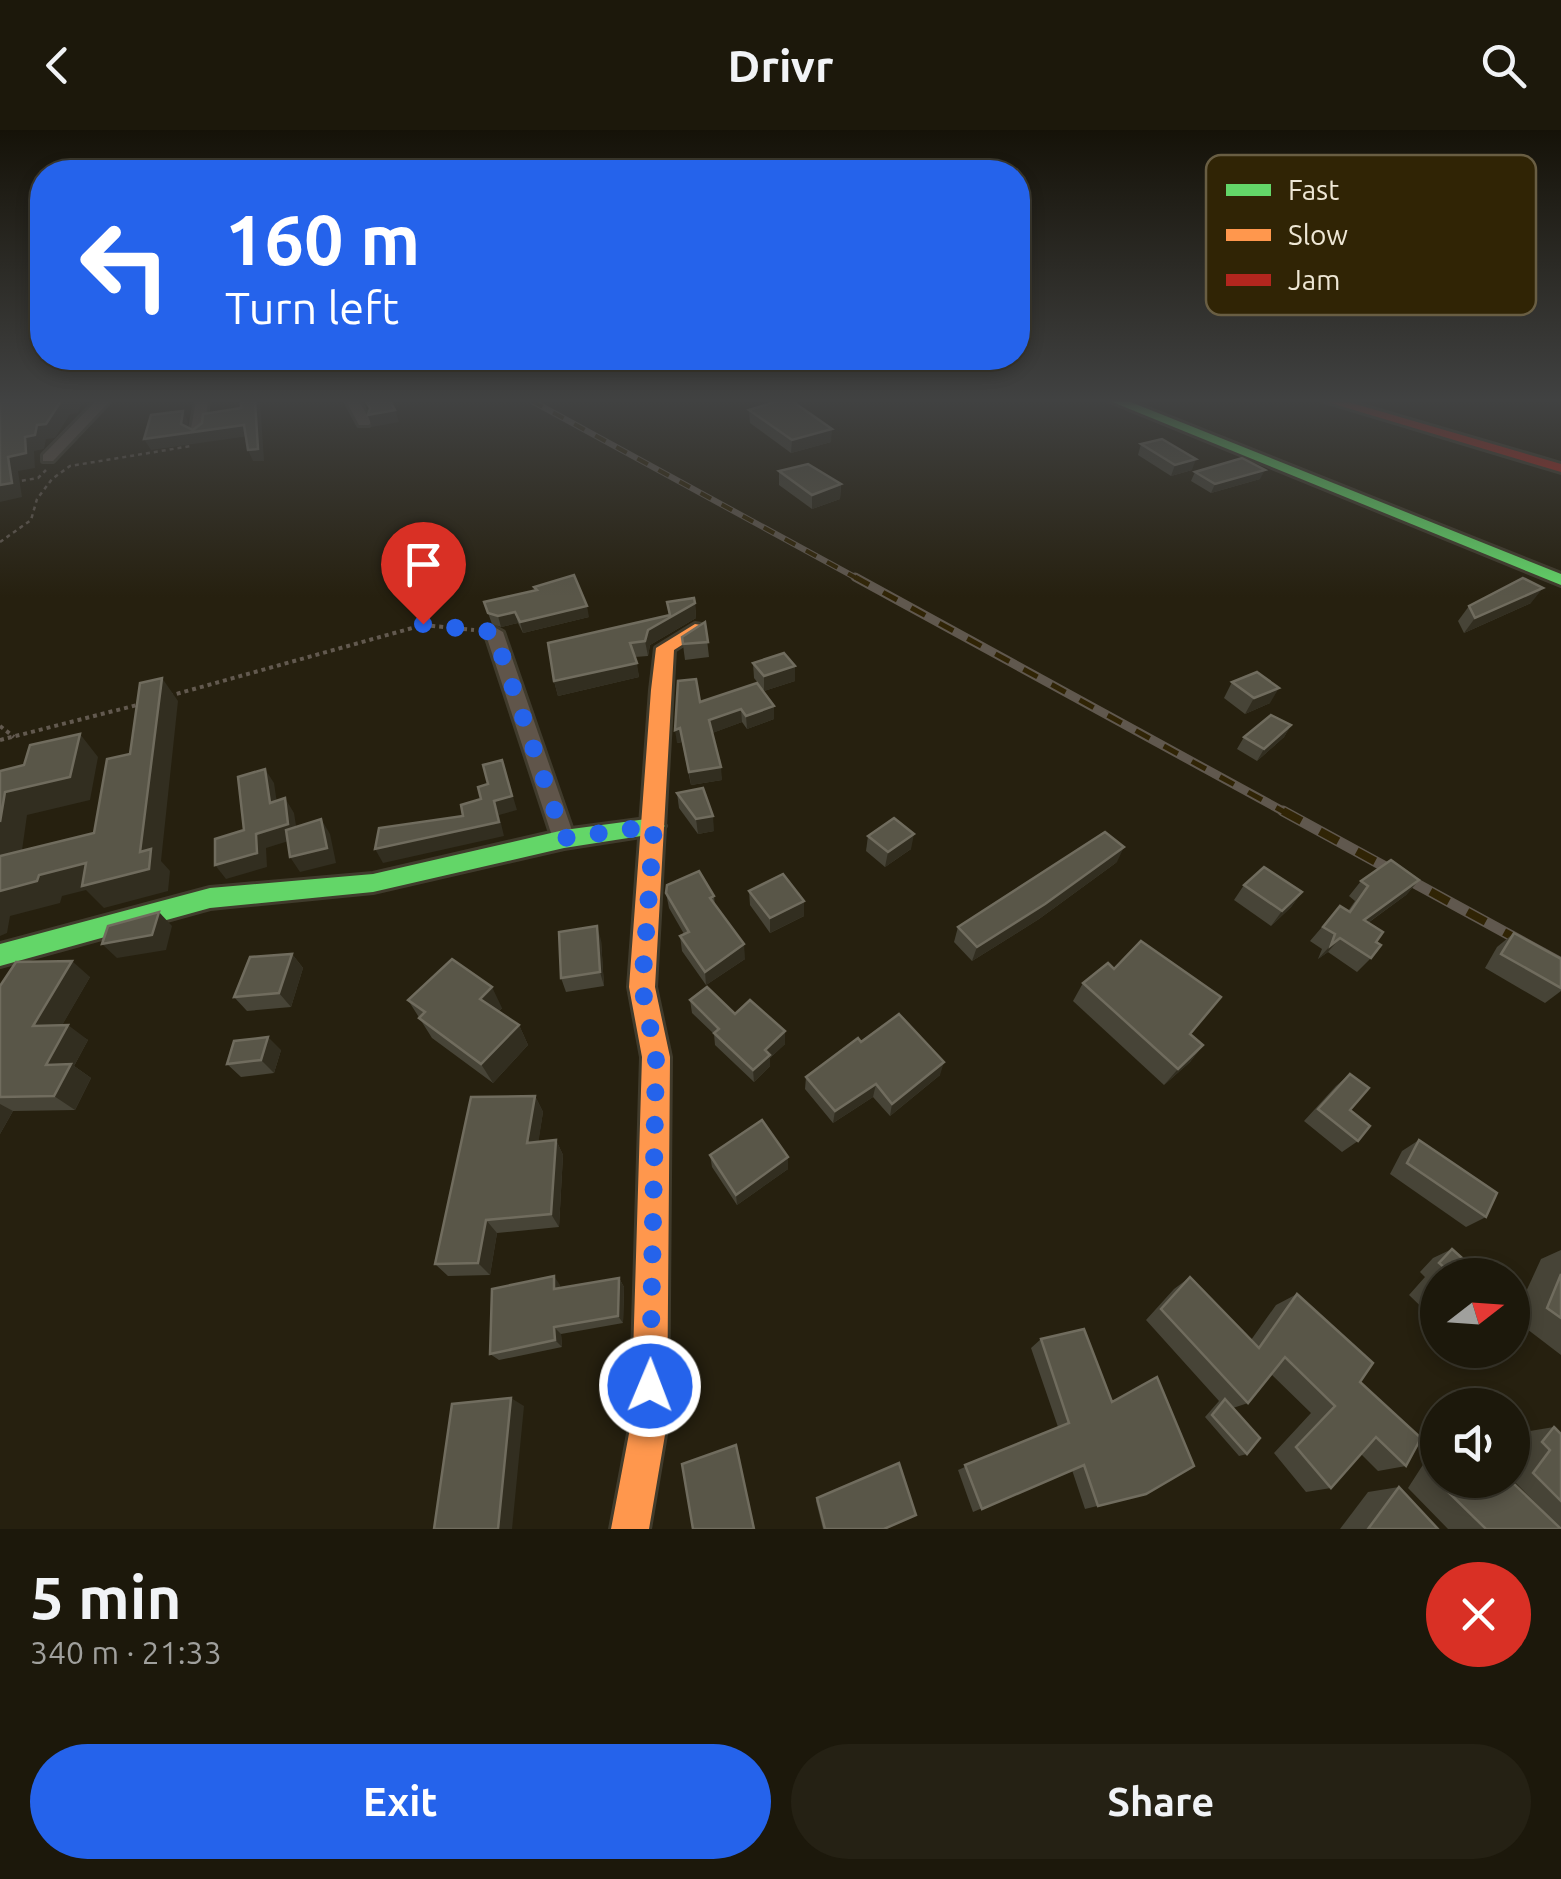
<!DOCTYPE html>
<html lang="en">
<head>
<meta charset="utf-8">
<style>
	:root { --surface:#1c180b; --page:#252114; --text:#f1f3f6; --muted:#a0a09d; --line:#3a372c; --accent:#2563eb }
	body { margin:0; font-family:Ubuntu,sans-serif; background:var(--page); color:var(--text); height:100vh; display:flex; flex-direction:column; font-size:38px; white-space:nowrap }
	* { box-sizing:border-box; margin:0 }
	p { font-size:32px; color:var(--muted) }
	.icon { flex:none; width:55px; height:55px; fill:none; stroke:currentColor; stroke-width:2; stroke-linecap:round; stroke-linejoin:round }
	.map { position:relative; height:1399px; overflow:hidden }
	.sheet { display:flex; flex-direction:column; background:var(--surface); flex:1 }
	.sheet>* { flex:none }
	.guide { position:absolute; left:30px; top:30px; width:1000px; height:210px; border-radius:40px; box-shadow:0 5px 15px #0003,0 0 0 2px var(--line); background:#2563eb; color:#fff; overflow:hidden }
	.needle { width:65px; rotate:73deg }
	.tools { position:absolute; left:1420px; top:1128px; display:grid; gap:20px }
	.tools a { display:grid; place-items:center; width:110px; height:110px; border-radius:50%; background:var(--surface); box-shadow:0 5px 15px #0003,0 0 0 2px var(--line); font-size:50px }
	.pin { position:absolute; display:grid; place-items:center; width:85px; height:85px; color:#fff; margin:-102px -42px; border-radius:50% 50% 50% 0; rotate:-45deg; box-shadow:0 0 10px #0007 }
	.pin .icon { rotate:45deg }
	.me { position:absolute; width:110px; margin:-55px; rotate:1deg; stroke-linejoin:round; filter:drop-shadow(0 0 8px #0008) }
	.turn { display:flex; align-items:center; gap:35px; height:210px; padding:0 30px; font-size:45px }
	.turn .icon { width:130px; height:130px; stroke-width:2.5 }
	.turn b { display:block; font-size:70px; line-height:85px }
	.round { display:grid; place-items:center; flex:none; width:105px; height:105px; border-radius:52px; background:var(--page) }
	.headline { display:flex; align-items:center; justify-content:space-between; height:170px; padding:0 30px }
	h1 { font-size:60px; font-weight:700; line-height:75px }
	.action { display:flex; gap:20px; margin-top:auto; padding:20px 30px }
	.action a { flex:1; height:115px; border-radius:60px; background:var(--accent); color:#fff; font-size:40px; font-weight:700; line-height:115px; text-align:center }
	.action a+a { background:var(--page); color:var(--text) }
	header { display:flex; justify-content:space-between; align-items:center; height:130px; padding:0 30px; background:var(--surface); font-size:45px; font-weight:700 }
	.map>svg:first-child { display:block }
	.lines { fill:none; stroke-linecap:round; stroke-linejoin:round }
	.street-casing { stroke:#403b2c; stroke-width:6 }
	.fast-casing { stroke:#403b2c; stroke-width:6 }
	.slow-casing { stroke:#403b2c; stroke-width:6 }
	.jam-casing { stroke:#403b2c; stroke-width:6 }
	.path-far1 { stroke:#62594f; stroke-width:2.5; stroke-dasharray:4 4; stroke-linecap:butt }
	.path { stroke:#62594f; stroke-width:4; stroke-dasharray:4 4; stroke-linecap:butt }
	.street { fill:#60554a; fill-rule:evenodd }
	.fast { fill:#63d668; fill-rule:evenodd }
	.slow { fill:#ff974d; fill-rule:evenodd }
	.jam { fill:#b3261e; fill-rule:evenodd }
	.rail-far2-casing { stroke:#60584e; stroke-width:6 }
	.rail-far1-casing { stroke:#60584e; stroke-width:9 }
	.rail-casing { stroke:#60584e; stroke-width:11 }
	.rail-far2 { stroke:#302405; stroke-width:4; stroke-dasharray:12; stroke-linecap:butt }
	.rail-far1 { stroke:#302405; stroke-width:5; stroke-dasharray:16; stroke-linecap:butt }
	.rail { stroke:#302405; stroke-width:8; stroke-dasharray:21; stroke-linecap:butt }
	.wall { fill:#474437 }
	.shaded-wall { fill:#322e20 }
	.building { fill:#595648; stroke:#706c5e; stroke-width:2.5 }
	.route { stroke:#2563eb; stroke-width:18; stroke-dasharray:0 32.4 }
	.key { fill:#302405; stroke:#695e43; stroke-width:2.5 }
	.key-label { font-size:28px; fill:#eee7d5 }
</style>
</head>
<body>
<header><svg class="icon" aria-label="back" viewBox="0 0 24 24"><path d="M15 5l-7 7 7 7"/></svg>Drivr<svg class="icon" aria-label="search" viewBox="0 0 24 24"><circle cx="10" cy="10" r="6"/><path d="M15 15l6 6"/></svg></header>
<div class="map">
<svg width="1561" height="1399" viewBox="0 0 1561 1399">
	<rect width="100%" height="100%" fill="#26200f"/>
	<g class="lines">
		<defs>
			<g id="street">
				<polygon points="96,271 110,271 53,331 43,331 43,325"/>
				<polygon points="196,271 208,271 204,304 197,308 190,304"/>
				<polygon points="346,271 359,271 371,292 369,295 359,295"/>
				<polygon points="494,497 503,502 575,709 572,715 556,715 553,709 485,502"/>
			</g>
			<g id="fast">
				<polygon points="1110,271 1128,271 1561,444 1561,455"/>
				<polygon points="654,688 665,696 654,704 564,718 373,762 210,778 0,836 0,814 210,758 373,744 564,700"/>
			</g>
			<polygon id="slow" points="695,494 701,495 701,503 674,520 655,857 670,927 667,1293 649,1399 611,1399 631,1293 642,927 629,857 651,560 656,518"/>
			<polygon id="jam" points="1324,271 1345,271 1561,334 1561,342"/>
		</defs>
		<use href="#street" class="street-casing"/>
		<use href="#fast" class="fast-casing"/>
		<use href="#slow" class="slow-casing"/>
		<use href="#jam" class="jam-casing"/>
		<g class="path-far1">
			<polyline points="14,352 38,348 46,340"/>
			<polyline points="0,412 31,390 37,369 52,349 70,336 191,316"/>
		</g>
		<g class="path">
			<polyline points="169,566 423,495 474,500"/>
			<polyline points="0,596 14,607"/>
			<polyline points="0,610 141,574"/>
		</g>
		<use href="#street" class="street"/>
		<use href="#fast" class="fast"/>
		<use href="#slow" class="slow"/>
		<use href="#jam" class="jam"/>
		<defs>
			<polyline id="rail-far2" points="532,271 860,450"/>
			<polyline id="rail-far1" points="855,447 1288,684"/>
			<polyline id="rail" points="1283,681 1561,833"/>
		</defs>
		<use href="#rail-far2" class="rail-far2-casing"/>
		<use href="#rail-far1" class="rail-far1-casing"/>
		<use href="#rail" class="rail-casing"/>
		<use href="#rail-far2" class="rail-far2"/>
		<use href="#rail-far1" class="rail-far1"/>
		<use href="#rail" class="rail"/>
	</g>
	<g class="wall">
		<polygon points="749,280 831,312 791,323 750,293"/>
		<polygon points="1141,314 1192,340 1171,346 1138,325"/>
		<polygon points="779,341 841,354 840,369 812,379 779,355"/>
		<polygon points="1195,342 1260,349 1211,363 1191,351"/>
		<polygon points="534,457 589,487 523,503 518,493 501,497 492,494 484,472 535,460"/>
		<polygon points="667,472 695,473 696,488 650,515 648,526 635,527 639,547 558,566 554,551 669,486"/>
		<polygon points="1531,473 1464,503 1458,491 1469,476"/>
		<polygon points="705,492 709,527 685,530 682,507"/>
		<polygon points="753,533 795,551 764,561 754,548"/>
		<polygon points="1232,552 1270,573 1245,584 1224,568"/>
		<polygon points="757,553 774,589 747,599 742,592 712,603 722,650 691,655 682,612 677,613 700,572"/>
		<polygon points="1291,595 1284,607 1257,631 1237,619 1244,607"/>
		<polygon points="677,663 714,701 698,704 679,678"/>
		<polygon points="868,706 911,719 885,737 866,721"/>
		<polygon points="1117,732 1039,789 972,831 954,812 958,797"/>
		<polygon points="1419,750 1406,765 1368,793 1376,812 1371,828 1357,842 1328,822 1318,829 1322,819 1310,811 1340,776 1348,781 1355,771 1349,766 1361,751"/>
		<polygon points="1244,755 1302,762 1291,777 1271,796 1234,770"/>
		<polygon points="749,761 804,771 804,786 770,803 750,775"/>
		<polygon points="666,763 714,766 715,776 745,829 706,855 682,821 680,806 684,804 669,778"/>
		<polygon points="1514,803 1561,829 1561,861 1545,873 1485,838 1497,817"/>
		<polygon points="601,810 604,856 566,862 561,848"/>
		<polygon points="292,824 303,838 291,877 247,881 234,867"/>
		<polygon points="90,847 62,895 88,910 74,936 91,948 75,980 13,981 0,1004 0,856"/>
		<polygon points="1083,853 1203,915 1190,932 1164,955 1073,871"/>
		<polygon points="408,870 502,878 499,881 519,895 528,915 493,953 432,908"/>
		<polygon points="690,870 735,884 785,914 770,928 770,936 754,952 715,915 714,904 692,883"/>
		<polygon points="861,912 940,945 890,986 873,967 833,993 805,959 806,947"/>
		<polygon points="281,920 274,943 241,947 227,934"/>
		<polygon points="1350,944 1350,980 1358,1011 1342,1022 1304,991 1336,956"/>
		<polygon points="535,966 543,982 538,1012 556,1010 563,1025 559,1097 497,1103 490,1145 448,1146 435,1134"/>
		<polygon points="1419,1010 1486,1087 1466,1097 1390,1044 1402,1021"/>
		<polygon points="710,1025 788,1027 788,1039 737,1075 712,1037"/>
		<polygon points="1452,1119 1481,1145 1438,1145 1438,1193 1409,1165 1425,1147 1420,1142 1433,1128"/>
		<polygon points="1561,1120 1561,1225 1519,1193 1518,1179 1541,1129"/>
		<polygon points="1190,1147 1251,1210 1276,1175 1297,1164 1360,1252 1406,1336 1378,1341 1361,1324 1331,1358 1306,1362 1274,1323 1311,1283 1271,1244 1248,1273 1233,1278 1247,1324 1239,1326 1205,1287 1219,1271 1146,1190 1174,1159"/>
		<polygon points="619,1148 624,1157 623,1193 561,1204 562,1217 499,1230 490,1224 560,1155 560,1158"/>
		<polygon points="1041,1209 1146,1364 1085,1379 1072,1340 973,1382 958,1340 1058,1297 1031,1218"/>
		<polygon points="1466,1220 1498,1220 1474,1228"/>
		<polygon points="1554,1297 1561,1304 1561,1399 1448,1399 1408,1358 1435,1316 1438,1316 1438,1350 1510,1350 1555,1393 1512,1349 1512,1342 1526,1324 1518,1316 1530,1301"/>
		<polygon points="1399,1357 1438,1399 1340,1399 1368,1362"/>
		<polygon points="817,1368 884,1399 823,1399 816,1371"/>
	</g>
	<g class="shaded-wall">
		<polygon points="61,271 82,271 78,283 70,284 55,308 46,309 44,319 34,321 35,338 18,341 22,367 0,372 0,355 8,327"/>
		<polygon points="255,271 260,271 264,331 253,331 248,320"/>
		<polygon points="395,280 399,292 372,297 368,285"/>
		<polygon points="183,281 188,292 187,303 244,295 249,306 151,320 144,309 181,294"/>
		<polygon points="832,299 831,312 791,323 792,310"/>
		<polygon points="1196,329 1192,340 1171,346 1175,335"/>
		<polygon points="1265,340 1260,349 1211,363 1215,354"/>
		<polygon points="841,354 840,369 812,379 812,365"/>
		<polygon points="1543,458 1531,473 1464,503 1475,488"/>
		<polygon points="695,473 696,488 650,515 648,526 645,511 648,500"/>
		<polygon points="587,476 589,487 523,503 520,492"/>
		<polygon points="515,482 518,493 501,497 498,486"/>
		<polygon points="637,533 639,547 558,566 554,551"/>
		<polygon points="795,536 795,551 764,561 764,546"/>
		<polygon points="162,548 178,571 161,731 170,741 168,761 104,778 86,760 62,766 60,773 10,786 7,803 0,806 0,761 39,745 140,722"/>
		<polygon points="1279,558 1270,573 1245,584 1254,568"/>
		<polygon points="774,576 774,589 747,599 746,586"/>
		<polygon points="741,579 742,592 710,604 709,590"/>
		<polygon points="1291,595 1284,607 1257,631 1264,619"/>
		<polygon points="680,598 682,612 677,613 675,600"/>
		<polygon points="80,604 98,627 90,670 27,685 18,749 0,733 0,692 5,662"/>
		<polygon points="502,630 517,680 499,685 504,706 383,733 375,719 499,692 494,671"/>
		<polygon points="721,637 722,650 691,655 689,642"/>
		<polygon points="265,639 274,653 279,687 270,673"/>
		<polygon points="285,668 294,683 298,708 266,718 267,737 226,749 215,735 256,704"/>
		<polygon points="713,686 714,701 698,704 696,689"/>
		<polygon points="321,689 330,704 336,733 300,742 290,727"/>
		<polygon points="914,704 911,719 885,737 888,722"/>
		<polygon points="1124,717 1117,732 1039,789 972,831 977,817"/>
		<polygon points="1419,750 1406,765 1351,805 1364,790"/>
		<polygon points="1302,762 1291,777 1271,796 1282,781"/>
		<polygon points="804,771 804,786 770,803 770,788"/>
		<polygon points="159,782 172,796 166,820 117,828 102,814"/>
		<polygon points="597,796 601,810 604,856 600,842"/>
		<polygon points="1340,808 1328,822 1318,829 1331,815"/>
		<polygon points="744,814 745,829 706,855 705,842"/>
		<polygon points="292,824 303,838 291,877 279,863"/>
		<polygon points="72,831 90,847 53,911 33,896"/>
		<polygon points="492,857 502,878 491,889 480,869"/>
		<polygon points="68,895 88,910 74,936 91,948 75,980 54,966 46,935"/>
		<polygon points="519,895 528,915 493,953 481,934"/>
		<polygon points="785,901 785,914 770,928 770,936 754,952 753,940 765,920"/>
		<polygon points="268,907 281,920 274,943 261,930"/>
		<polygon points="1203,915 1190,932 1164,955 1178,939"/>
		<polygon points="944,932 940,945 890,986 892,974"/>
		<polygon points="876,954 873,967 833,993 835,981"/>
		<polygon points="535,966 543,982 536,1028 527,1013"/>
		<polygon points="0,974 13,981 0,1004"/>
		<polygon points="556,1010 563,1025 559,1097 551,1084"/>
		<polygon points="788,1027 788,1039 737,1075 736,1065"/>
		<polygon points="486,1090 497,1103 490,1145 478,1133"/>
		<polygon points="554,1146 560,1155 561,1167 554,1159"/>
		<polygon points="619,1148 624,1157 623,1193 618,1186"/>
		<polygon points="554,1197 561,1204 562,1217 555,1210"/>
		<polygon points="511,1268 524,1276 512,1399 498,1399"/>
	</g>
	<g class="building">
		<polygon points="0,271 61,271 46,294 37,295 35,305 25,307 26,323 8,327 12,353 0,355"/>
		<polygon points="241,271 255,271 258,319 248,320 244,295 144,309 151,285 183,281 181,294 193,300 202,293 203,284 241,278"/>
		<polygon points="366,271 390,271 395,280 368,285 370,278"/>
		<polygon points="778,271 792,271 832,299 792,310 749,280"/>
		<polygon points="1162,309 1196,329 1175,335 1141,314"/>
		<polygon points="1242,328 1265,340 1215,354 1195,342"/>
		<polygon points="808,334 841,354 812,365 779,341"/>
		<polygon points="574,445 587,476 520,492 515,482 498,486 488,483 484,472 537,460 534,457"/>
		<polygon points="1523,448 1543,458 1475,488 1469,476"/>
		<polygon points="694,468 695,473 648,500 645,511 630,513 637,533 554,551 548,513 670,485 667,472"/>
		<polygon points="705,492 708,512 683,514 682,507"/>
		<polygon points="784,523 795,536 764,546 753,533"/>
		<polygon points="1257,542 1279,558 1254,568 1232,552"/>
		<polygon points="162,548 140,722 151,719 149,739 82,756 86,733 39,745 37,751 0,761 0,726 94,703 107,629 130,624 140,553"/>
		<polygon points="696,549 700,572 757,553 774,576 746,586 741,579 709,590 721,637 689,642 680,598 675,600 678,551"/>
		<polygon points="1271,585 1291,595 1264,619 1244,607"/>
		<polygon points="80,604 70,647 5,662 0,692 0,641 24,635 30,615"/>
		<polygon points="502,630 512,666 494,671 499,692 375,719 379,698 463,686 461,675 481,669 478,657 488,654 483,635"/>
		<polygon points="265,639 270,673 285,668 288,694 256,704 257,723 215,735 215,709 244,700 238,647"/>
		<polygon points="703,658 713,686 696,689 677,663"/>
		<polygon points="894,688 914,704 888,722 868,706"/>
		<polygon points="321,689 327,718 290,727 286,700"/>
		<polygon points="1105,702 1124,717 1045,774 977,817 958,797"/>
		<polygon points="1391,730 1419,750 1364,790 1383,802 1376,812 1381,815 1371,828 1340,808 1331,815 1335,804 1323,797 1340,776 1350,782 1368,756 1361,751"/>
		<polygon points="1264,737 1302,762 1282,781 1244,755"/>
		<polygon points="699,741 714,766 710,768 744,814 705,842 680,806 689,802 666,763 667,755"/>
		<polygon points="783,744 804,771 770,788 749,761"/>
		<polygon points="159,782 152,805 102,814 108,796"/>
		<polygon points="597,796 600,842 561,848 559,802"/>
		<polygon points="1514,803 1561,829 1561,858 1501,824"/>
		<polygon points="1141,811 1221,867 1190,904 1203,915 1178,939 1083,853 1108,833 1114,839"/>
		<polygon points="292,824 279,863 234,867 250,827"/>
		<polygon points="452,829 492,857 480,869 519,895 481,934 419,888 425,882 408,870"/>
		<polygon points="72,831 33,896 68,895 46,935 71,934 54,966 0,967 0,856 16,832"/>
		<polygon points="707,857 735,884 750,870 785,901 765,920 770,925 753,940 714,903 719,899 690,870"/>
		<polygon points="899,884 944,932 892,974 876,954 835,981 806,947 858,908 861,912"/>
		<polygon points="268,907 261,930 227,934 234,911"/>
		<polygon points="1350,944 1369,958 1350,980 1370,996 1358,1011 1318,979"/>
		<polygon points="535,966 527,1013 556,1010 551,1084 486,1090 478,1133 435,1134 471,967"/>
		<polygon points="762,990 788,1027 736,1065 710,1025"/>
		<polygon points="1419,1010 1497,1063 1486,1087 1407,1033"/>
		<polygon points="1452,1119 1481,1145 1438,1145 1445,1138 1439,1133"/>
		<polygon points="1561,1144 1561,1188 1547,1178"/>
		<polygon points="554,1146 554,1159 619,1148 618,1186 554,1197 555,1210 490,1224 492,1159"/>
		<polygon points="1438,1146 1438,1166 1428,1157"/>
		<polygon points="1190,1147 1259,1218 1297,1164 1373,1233 1360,1252 1421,1308 1406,1336 1376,1307 1331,1358 1296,1317 1335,1276 1285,1227 1248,1273 1161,1179"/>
		<polygon points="1512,1173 1525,1185 1512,1201"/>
		<polygon points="1084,1199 1112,1272 1157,1247 1194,1336 1146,1364 1098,1376 1084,1335 982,1379 965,1335 1069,1293 1041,1209"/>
		<polygon points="511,1268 498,1399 434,1399 452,1274"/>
		<polygon points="1225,1269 1260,1308 1247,1324 1212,1285"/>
		<polygon points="1554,1297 1561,1304 1561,1371 1533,1343 1550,1320 1542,1312"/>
		<polygon points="736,1315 754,1399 693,1399 682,1334"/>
		<polygon points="899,1333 916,1385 884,1399 825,1399 817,1368"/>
		<polygon points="1443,1350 1510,1350 1561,1399 1486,1399 1440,1354"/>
		<polygon points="1399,1357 1438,1399 1368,1399"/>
	</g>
	<linearGradient id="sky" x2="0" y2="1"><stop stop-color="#151208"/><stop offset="0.58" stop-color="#414242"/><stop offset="1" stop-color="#414242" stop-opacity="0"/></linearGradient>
	<rect width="1561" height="467" fill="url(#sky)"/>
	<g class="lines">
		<polyline class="route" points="423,494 494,502 564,708 654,696 642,857 656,927 650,1256"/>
	</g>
	<rect x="1206" y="25" width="330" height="160" rx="15" class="key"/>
	<rect x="1226" y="54" width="45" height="12" fill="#63d668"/>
	<rect x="1226" y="99" width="45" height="12" fill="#ff974d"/>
	<rect x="1226" y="144" width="45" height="12" fill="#b3261e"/>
	<g class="key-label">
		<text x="1288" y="70">Fast</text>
		<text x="1288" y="115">Slow</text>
		<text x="1288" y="160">Jam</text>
	</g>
</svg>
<div class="tools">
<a><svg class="needle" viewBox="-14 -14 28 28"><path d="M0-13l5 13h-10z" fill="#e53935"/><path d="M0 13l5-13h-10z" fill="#a0a09d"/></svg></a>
<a><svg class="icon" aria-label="sound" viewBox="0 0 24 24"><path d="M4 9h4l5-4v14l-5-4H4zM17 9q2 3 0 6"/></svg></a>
</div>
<div class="pin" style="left:423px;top:494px;background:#d93025"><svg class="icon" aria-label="arrive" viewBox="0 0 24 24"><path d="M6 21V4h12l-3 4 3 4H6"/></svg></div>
<svg class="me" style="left:650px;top:1256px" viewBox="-20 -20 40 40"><circle r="17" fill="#2563eb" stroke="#fff" stroke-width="3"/><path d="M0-11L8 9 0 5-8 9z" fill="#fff"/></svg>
<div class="guide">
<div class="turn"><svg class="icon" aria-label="left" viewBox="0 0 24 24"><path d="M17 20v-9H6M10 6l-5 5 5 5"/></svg><div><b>160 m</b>Turn left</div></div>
</div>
</div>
<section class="sheet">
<div class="headline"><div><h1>5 min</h1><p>340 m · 21:33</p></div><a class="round" style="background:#d93025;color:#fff"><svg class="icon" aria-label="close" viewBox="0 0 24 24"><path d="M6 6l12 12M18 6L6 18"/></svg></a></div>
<div class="action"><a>Exit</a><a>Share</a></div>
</section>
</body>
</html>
